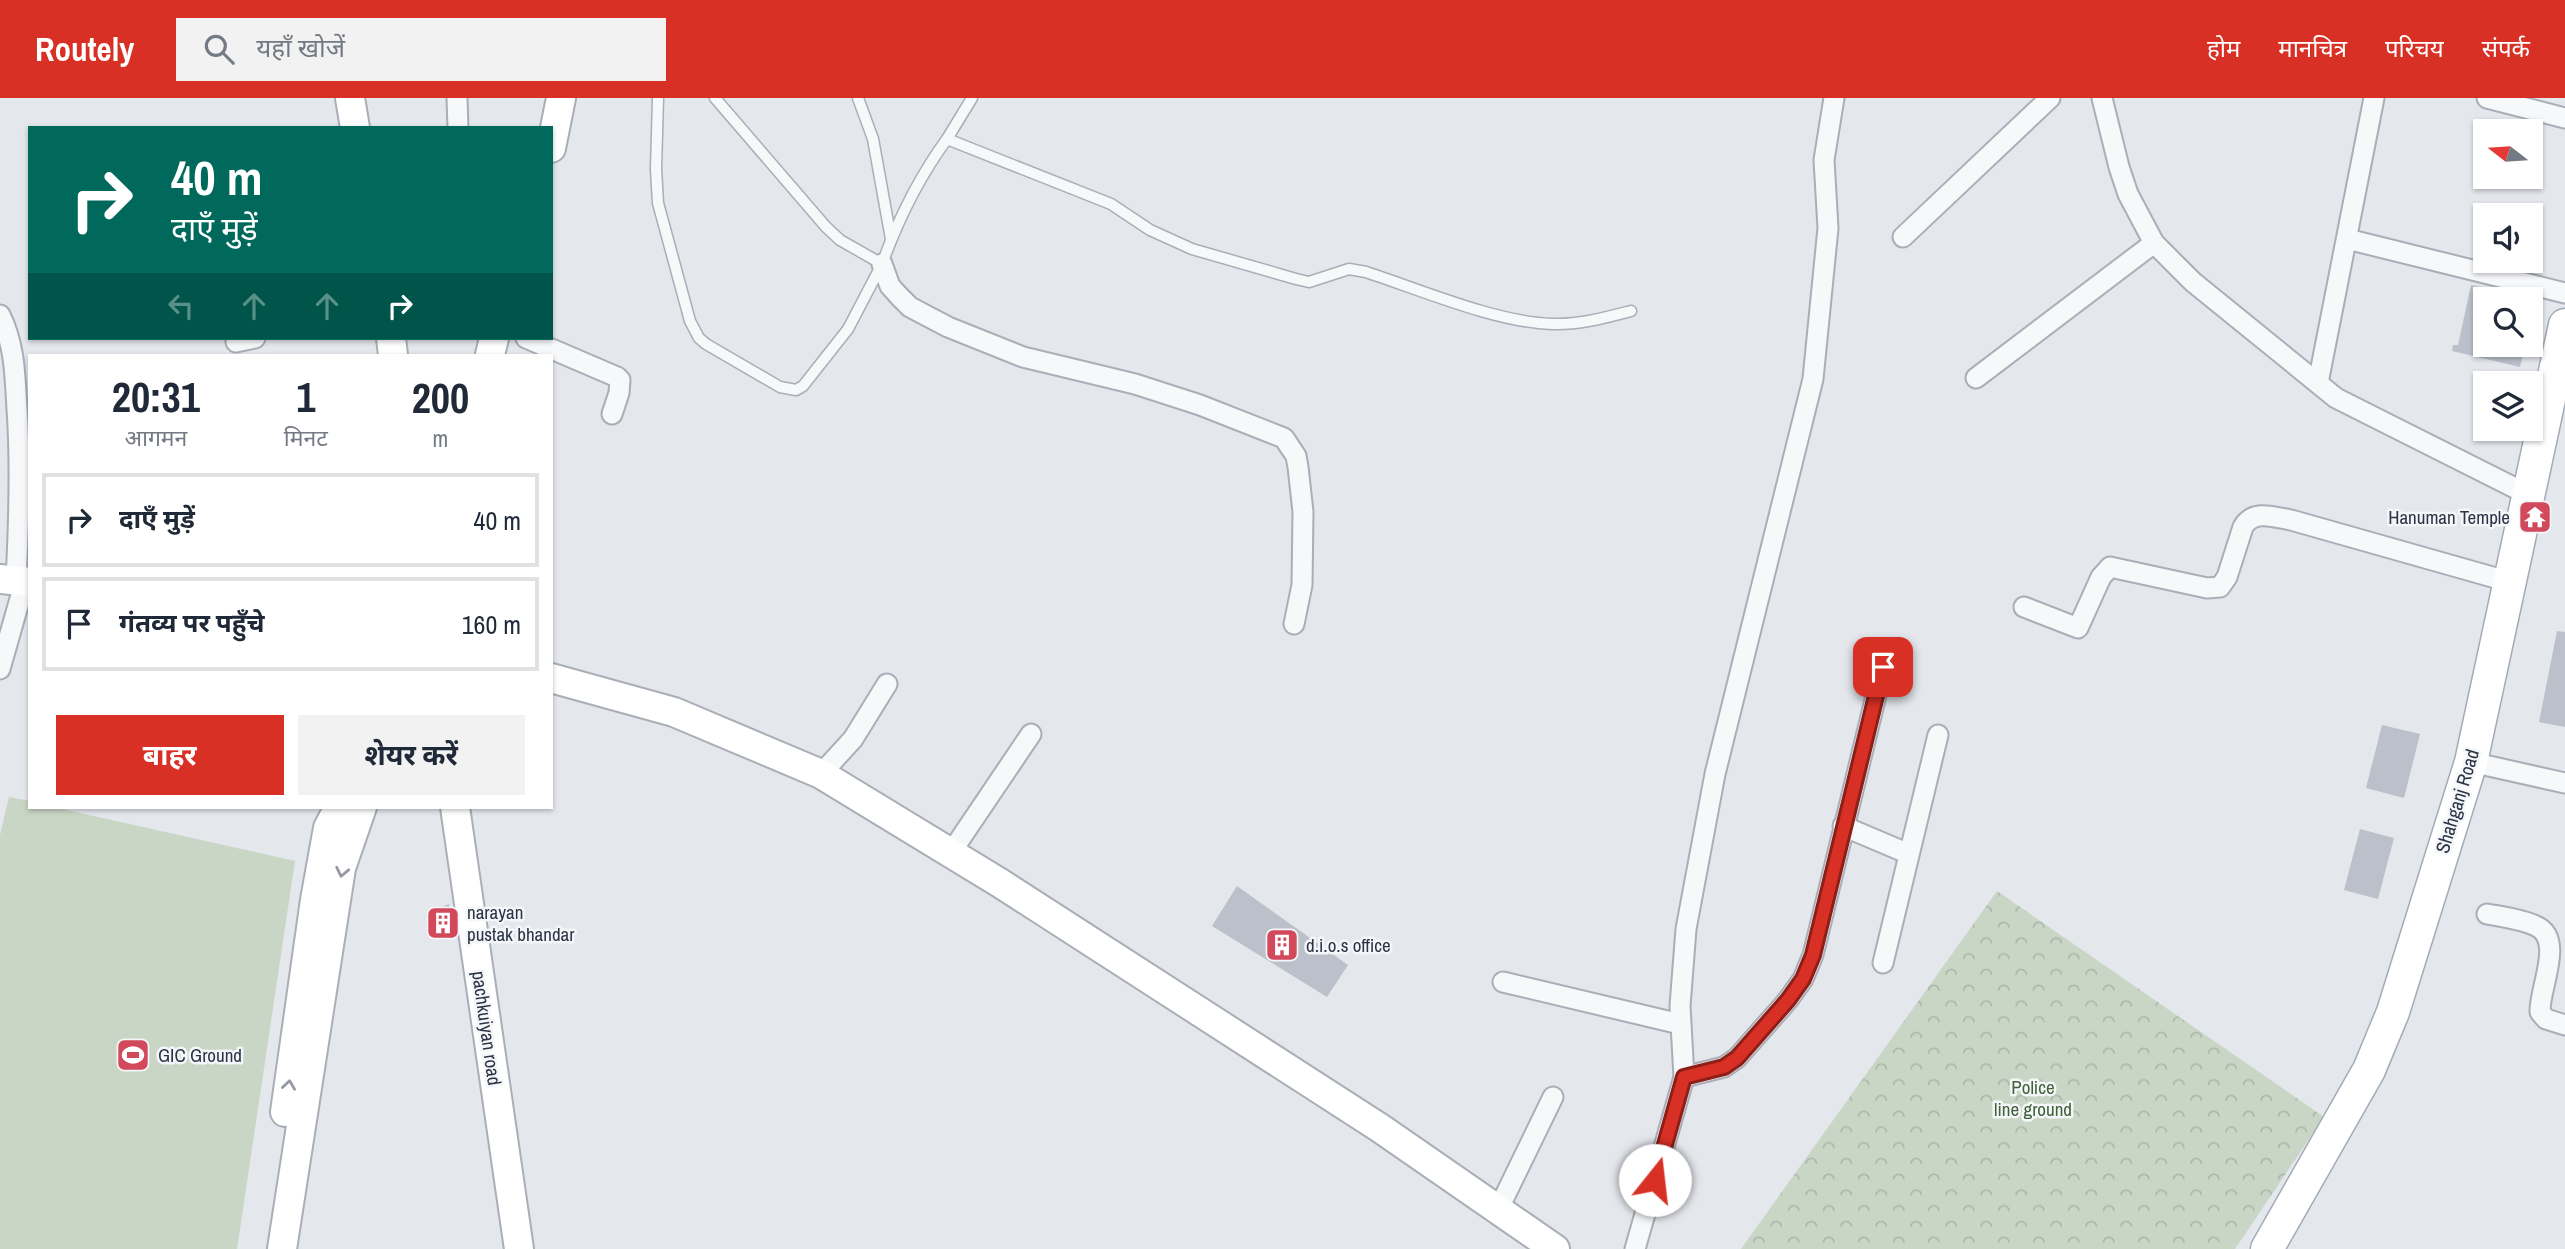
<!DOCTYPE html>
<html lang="hi">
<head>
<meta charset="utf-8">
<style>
	:root { --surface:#fff; --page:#f2f2f3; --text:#1f2937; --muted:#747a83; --line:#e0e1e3; --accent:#d93025 }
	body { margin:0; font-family:"Archivo Narrow","Noto Sans Devanagari",sans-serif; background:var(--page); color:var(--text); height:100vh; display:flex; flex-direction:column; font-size:26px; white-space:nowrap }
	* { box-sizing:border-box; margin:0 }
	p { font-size:23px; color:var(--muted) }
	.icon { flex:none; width:38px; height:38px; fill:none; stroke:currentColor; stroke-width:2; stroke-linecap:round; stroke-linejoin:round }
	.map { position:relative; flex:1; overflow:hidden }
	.side { position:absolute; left:28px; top:256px; width:525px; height:455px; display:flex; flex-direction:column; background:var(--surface); border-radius:0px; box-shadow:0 2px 5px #0004 }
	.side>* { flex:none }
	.top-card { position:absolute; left:28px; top:28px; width:525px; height:214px; border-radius:0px; box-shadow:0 2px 5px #0004; background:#00695c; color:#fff; overflow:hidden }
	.needle { width:46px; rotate:287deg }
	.tools { position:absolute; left:2473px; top:21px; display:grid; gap:14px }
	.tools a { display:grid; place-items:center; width:70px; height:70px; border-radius:0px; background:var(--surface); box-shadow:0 2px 5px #0004; font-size:35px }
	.pin { position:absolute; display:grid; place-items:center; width:60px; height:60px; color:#fff; margin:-30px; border-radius:14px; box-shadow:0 4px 10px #0006 }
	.me { position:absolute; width:77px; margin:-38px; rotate:16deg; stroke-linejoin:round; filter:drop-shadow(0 0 5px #0008) }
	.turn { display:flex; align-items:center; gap:24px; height:147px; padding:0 28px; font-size:32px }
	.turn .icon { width:91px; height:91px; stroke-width:2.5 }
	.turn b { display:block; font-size:49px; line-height:60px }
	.lanes { display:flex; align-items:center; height:66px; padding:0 28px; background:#0003; justify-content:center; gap:35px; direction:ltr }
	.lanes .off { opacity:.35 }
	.eta { display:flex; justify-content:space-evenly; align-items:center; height:119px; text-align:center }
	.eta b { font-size:42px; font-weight:700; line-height:49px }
	.primary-button { display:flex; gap:14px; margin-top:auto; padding:14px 28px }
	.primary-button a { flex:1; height:80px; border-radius:0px; background:var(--accent); color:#fff; font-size:28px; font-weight:700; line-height:80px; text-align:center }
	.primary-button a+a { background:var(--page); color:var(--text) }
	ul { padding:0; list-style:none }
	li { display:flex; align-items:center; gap:21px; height:94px; margin:0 14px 10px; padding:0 14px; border:4px solid var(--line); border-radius:0px }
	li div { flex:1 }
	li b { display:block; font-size:26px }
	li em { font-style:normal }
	header { display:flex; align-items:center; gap:42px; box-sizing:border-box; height:98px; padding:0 35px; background:var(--accent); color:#fff }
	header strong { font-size:33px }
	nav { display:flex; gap:38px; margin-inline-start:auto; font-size:24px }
	.search { width:490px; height:63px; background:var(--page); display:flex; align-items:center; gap:18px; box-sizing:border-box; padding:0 24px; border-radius:0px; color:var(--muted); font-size:26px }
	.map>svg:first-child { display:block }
	.park { fill:url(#park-crowns) }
	.garden { fill:#c9d6c5 }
	.building { fill:#bbc0ca }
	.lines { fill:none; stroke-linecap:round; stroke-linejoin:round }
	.lane-casing { stroke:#a9aeb7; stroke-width:13 }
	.street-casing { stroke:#a9aeb7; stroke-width:23 }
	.secondary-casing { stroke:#a9aeb7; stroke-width:32 }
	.primary-casing { stroke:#a3abb8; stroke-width:35 }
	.lane { stroke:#f7f8fa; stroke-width:10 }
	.street { stroke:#f7f8fa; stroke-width:19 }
	.secondary { stroke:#fff; stroke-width:28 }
	.primary { stroke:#fff; stroke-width:32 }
	.oneway { stroke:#959aa2 }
	.route-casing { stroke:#8d1f18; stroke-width:18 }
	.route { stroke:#d93025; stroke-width:12 }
	.labels { text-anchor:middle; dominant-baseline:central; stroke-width:5; stroke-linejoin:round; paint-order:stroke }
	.poi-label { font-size:19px; fill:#2b3445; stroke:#f4f6f9; text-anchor:start }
	.street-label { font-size:19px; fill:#2b3445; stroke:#f4f6f9 }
	.park-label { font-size:19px; fill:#3f6138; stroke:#f4f6f9 }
</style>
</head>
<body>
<header>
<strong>Routely</strong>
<div class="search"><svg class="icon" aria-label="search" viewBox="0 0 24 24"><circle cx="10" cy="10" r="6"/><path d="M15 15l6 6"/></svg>यहाँ खोजें</div>
<nav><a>होम</a><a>मानचित्र</a><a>परिचय</a><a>संपर्क</a></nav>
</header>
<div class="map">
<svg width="2565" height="1151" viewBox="0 0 2565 1151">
	<defs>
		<pattern id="park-crowns" width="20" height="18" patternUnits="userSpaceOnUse" patternTransform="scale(1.75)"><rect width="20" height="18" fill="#c9d6c5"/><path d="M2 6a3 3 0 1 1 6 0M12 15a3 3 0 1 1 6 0" fill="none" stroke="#adb8ab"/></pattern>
	</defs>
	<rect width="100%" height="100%" fill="#e4e7ec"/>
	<polygon class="park" points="1997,793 2324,1019 2235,1151 1741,1151"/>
	<polygon class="garden" points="9,699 30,703 30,709 53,709 295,763 237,1151 0,1151 0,737"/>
	<g class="building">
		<polygon points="2471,187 2485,190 2485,247 2525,247 2520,269 2452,253 2453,247 2458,247"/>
		<polygon points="2557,533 2565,534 2565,629 2539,624"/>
		<polygon points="2382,627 2420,636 2404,700 2366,690"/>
		<polygon points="2360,731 2394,740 2378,801 2344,792"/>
		<polygon points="1237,788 1348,867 1327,899 1212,828"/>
		<polygon points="449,806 454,839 434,838 434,812"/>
	</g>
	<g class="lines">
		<defs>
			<g id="lane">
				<polyline points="658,0 656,71 658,105 690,223 699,240 706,246 780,289 796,292 803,288 848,231 882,166"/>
				<path d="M715,0L826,129L840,142L882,166C898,122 919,79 947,41L1111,106L1150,132L1192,151L1296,181L1309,184L1349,171L1366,174C1421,192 1495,224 1552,226C1579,227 1604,220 1631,213"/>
				<polyline points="858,0 873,41 891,141"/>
				<polyline points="947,41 972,0"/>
			</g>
			<g id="street">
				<polyline points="457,0 458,30"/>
				<polyline points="2102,0 2119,69 2128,96 2154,145 2193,184 2336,300 2529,397"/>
				<polyline points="2487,0 2565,20"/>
				<polyline points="1903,139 2050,0"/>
				<polyline points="2347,141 2565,195"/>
				<polyline points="882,166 890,188 899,198 910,209 948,229 1023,259 1135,286 1200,307 1284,340 1296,358 1298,369 1303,414 1302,487 1294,526"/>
				<path d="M0,217C15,247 15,278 17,311C21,368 19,425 16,483"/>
				<polyline points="526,240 617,279 620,282 619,295 612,316"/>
				<polyline points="236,244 255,240"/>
				<polyline points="1976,280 2154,145"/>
				<polyline points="2318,285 2374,0"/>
				<path d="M2024,509L2078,530L2101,479L2110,469L2207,490L2220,489L2227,479L2243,429C2253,411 2274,419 2291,422L2510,484"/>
				<polyline points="0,571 25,483"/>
				<polyline points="2471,664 2565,685"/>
				<polyline points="821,676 853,641 887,586"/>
				<polyline points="1843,728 1909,756"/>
				<polyline points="950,756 1031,636"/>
				<path d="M2487,816C2503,819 2521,821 2536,828C2565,841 2539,890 2540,914L2546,921L2565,927"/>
				<polyline points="1883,865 1938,637"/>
				<polyline points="1503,884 1680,926"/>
				<polyline points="1684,979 1724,969 1737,960 1788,902 1803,881 1813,857 1883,569"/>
				<polyline points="1498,1112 1553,999"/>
				<polyline points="1635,1151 1684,979 1680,908 1686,831 1715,676 1813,281 1828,130 1824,62 1834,0"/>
			</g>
			<g id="secondary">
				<polyline points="350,0 355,30"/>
				<polyline points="551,50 561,0"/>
				<polyline points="391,240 393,257"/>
				<polyline points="490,257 494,240"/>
				<polyline points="0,481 30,484"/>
				<polyline points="551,580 674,614 821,676 1000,785 1380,1030 1555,1151"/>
				<polyline points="455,709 519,1151"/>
				<polyline points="285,1014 315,802 328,730 339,709"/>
				<polyline points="282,1151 341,770 362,709"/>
			</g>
			<polyline id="primary" points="2267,1151 2369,972 2393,914 2471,664 2565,227"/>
		</defs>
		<use href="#lane" class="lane-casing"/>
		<use href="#street" class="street-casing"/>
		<use href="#secondary" class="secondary-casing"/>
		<use href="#primary" class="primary-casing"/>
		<use href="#lane" class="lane"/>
		<use href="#street" class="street"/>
		<use href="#secondary" class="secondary"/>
		<use href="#primary" class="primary"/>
	</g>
	<defs><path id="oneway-chevron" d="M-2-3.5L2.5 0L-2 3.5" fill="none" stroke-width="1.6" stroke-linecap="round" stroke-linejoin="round" transform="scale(1.75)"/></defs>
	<g class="oneway">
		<use href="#oneway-chevron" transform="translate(342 774) rotate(102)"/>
		<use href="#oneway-chevron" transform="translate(289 987) rotate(-82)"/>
	</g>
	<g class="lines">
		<defs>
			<polyline id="route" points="1655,1082 1684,979 1724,969 1737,960 1788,902 1803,881 1813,857 1883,569"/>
		</defs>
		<use href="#route" class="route-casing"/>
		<use href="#route" class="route"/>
	</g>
	<defs>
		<symbol id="temple-square" viewBox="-11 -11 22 22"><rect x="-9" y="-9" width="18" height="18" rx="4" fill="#d1495b" stroke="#f4f6f9"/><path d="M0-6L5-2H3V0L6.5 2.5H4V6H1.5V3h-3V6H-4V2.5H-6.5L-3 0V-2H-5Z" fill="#fff"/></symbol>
		<symbol id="building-square" viewBox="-11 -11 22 22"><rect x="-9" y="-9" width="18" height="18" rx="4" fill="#d1495b" stroke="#f4f6f9"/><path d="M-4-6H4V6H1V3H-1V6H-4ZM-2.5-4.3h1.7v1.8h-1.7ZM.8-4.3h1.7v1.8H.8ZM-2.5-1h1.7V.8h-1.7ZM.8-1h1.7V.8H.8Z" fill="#fff"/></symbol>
		<symbol id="stadium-square" viewBox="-11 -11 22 22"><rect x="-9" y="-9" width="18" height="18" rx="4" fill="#d1495b" stroke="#f4f6f9"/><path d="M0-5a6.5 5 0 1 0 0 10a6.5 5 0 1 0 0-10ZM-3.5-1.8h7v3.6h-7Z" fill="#fff"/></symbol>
	</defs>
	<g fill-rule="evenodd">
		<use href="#temple-square" x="2516" y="400" width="38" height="38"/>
		<use href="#building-square" x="424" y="806" width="38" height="38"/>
		<use href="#building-square" x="1263" y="828" width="38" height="38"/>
		<use href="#stadium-square" x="114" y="938" width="38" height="38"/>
	</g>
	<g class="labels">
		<g class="poi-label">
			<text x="2510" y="419" text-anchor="end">Hanuman Temple</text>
			<text x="467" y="814">narayan<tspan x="467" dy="22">pustak bhandar</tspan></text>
			<text x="1306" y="847">d.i.o.s office</text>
			<text x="158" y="957">GIC Ground</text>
		</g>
		<g class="street-label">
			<text transform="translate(2457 703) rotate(-73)">Shahganj Road</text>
			<text transform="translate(487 930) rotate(82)">pachkuiyan road</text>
		</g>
		<g class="park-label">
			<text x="2033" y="989">Police<tspan x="2033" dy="22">line ground</tspan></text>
		</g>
	</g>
</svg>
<div class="tools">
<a><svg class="needle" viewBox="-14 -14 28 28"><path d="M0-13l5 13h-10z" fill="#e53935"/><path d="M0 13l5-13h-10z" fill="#747a83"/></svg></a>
<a><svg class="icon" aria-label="sound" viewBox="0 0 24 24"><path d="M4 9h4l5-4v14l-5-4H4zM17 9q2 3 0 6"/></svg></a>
<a><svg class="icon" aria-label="search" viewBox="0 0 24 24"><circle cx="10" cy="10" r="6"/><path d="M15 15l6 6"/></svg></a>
<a><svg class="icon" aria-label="layers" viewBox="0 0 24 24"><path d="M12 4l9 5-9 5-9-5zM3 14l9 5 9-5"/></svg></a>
</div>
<div class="pin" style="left:1883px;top:569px;background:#d93025"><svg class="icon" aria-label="arrive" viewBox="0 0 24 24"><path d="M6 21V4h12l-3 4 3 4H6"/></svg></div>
<svg class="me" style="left:1655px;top:1082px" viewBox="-20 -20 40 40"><circle r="19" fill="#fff"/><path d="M0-13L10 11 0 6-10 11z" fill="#d93025"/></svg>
<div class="top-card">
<div class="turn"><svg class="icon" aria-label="right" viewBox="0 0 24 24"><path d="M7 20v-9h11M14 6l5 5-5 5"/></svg><div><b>40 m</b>दाएँ मुड़ें</div></div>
<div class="lanes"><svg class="icon off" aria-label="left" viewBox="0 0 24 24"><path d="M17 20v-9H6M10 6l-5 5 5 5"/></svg><svg class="icon off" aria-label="ahead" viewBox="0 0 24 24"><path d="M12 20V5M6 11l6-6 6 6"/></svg><svg class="icon off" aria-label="ahead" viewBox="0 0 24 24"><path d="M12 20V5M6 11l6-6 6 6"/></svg><svg class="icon" aria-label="right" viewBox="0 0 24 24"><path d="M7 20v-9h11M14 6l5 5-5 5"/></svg></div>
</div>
<section class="side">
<div class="eta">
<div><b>20:31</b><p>आगमन</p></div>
<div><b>1</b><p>मिनट</p></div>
<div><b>200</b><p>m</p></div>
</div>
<ul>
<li><svg class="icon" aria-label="right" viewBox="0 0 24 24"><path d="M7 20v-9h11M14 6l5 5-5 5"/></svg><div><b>दाएँ मुड़ें</b></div><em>40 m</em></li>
<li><svg class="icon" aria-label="arrive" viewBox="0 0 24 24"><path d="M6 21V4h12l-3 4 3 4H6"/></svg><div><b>गंतव्य पर पहुँचे</b></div><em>160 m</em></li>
</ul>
<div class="primary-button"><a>बाहर</a><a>शेयर करें</a></div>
</section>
</div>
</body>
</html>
